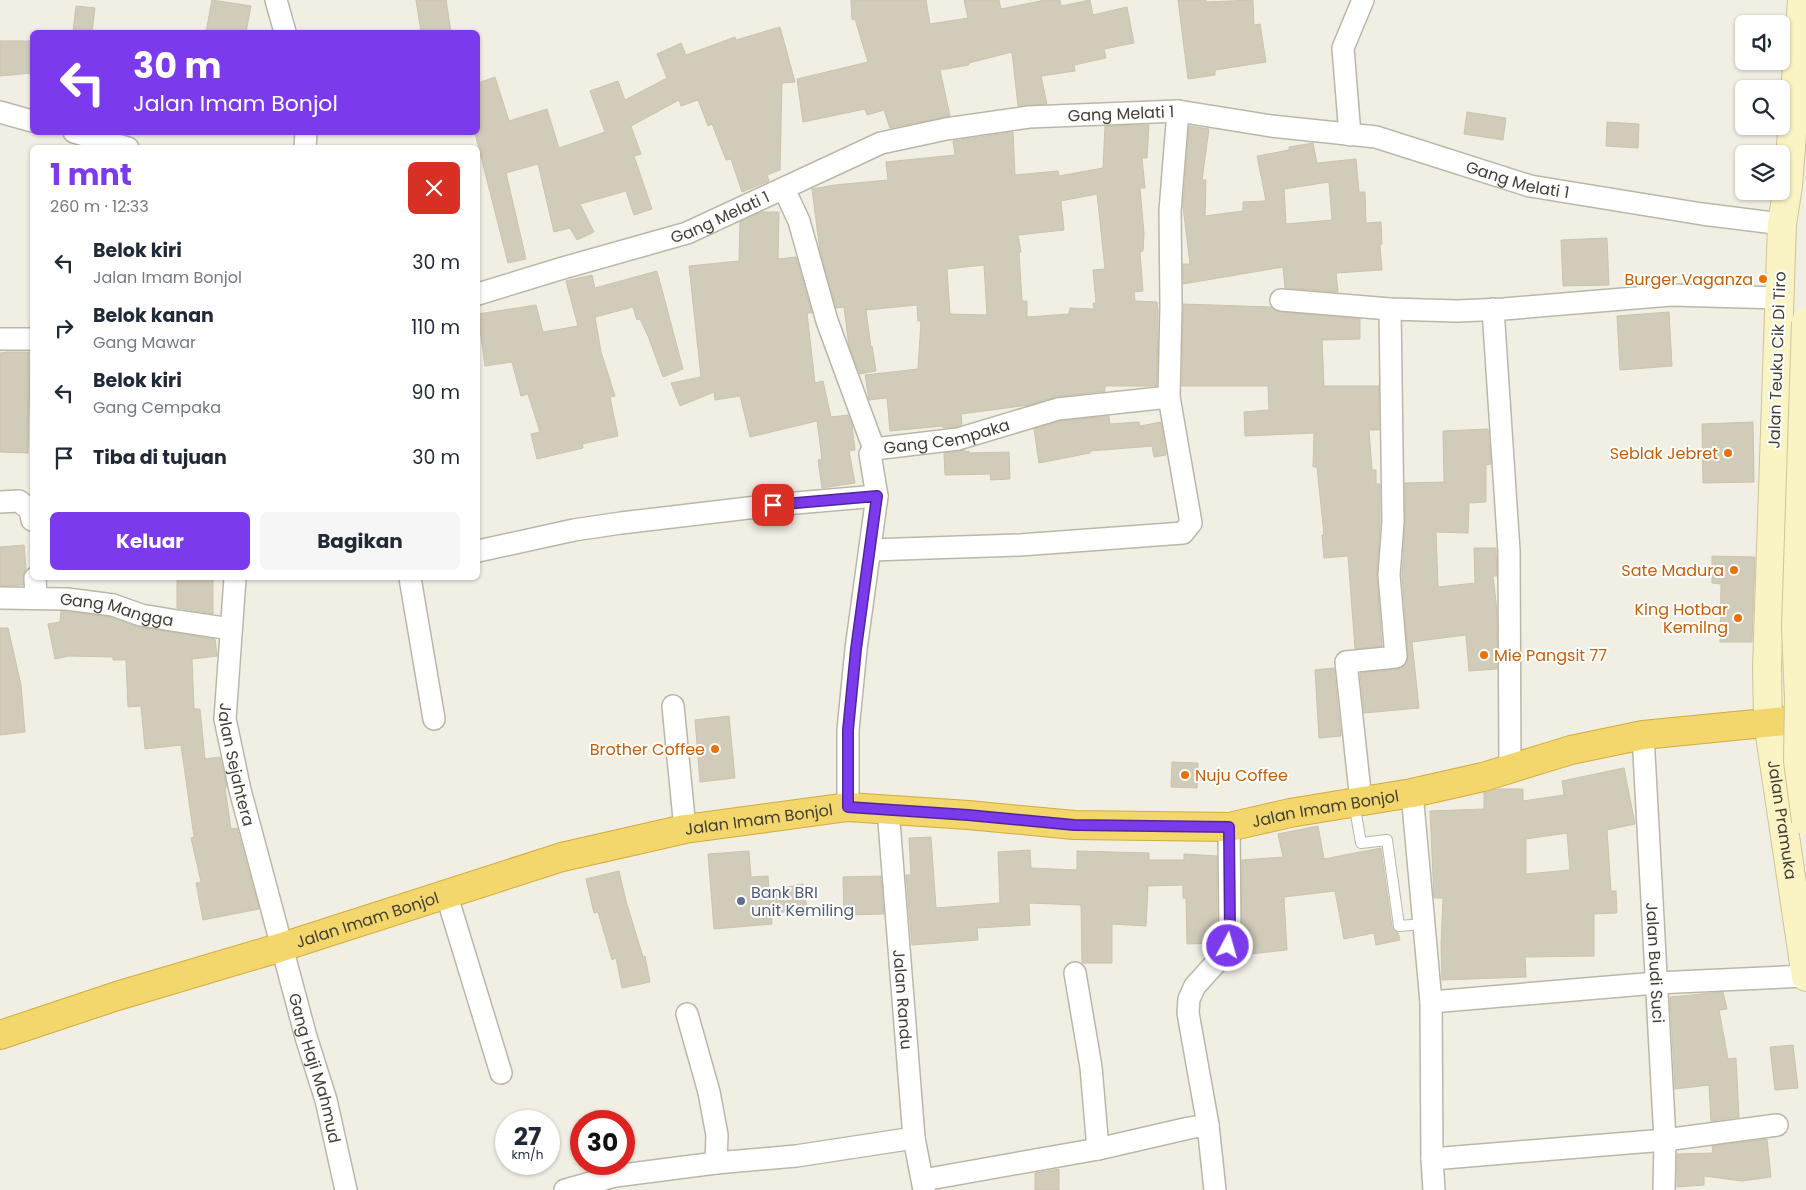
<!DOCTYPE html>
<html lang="id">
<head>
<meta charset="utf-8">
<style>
	:root { --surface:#fff; --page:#f6f6f7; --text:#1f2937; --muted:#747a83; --accent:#7c3aed }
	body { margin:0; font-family:Poppins,sans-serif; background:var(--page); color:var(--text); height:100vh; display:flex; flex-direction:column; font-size:19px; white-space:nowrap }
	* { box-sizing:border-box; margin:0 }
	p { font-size:16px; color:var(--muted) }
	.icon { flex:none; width:28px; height:28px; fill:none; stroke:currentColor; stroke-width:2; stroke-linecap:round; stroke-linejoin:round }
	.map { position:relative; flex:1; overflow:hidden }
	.side { position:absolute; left:30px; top:145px; width:450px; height:435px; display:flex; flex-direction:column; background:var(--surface); border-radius:8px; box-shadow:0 1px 4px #0004 }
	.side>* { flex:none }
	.guide { position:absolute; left:30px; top:30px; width:450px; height:105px; border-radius:8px; box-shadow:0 1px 4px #0004; background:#7c3aed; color:#fff; overflow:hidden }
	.buttons { position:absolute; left:1735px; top:15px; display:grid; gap:10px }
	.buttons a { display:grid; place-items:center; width:55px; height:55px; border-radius:8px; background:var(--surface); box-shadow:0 1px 4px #0004; font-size:25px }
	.speed { position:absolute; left:495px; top:1110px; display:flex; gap:10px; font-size:25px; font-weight:700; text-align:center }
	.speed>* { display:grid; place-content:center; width:65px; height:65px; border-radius:50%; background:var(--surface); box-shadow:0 1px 4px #0004; line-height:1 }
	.speed small { font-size:12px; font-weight:400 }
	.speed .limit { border:8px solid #d22; background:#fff; color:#111 }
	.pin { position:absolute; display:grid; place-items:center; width:42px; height:42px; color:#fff; margin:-21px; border-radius:10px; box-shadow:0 2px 8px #0006 }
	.me { position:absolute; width:55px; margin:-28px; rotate:6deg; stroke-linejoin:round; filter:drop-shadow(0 0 4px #0008) }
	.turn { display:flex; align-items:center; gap:18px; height:105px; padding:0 20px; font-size:22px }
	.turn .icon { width:65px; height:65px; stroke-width:2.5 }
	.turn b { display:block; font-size:35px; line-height:42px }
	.round { display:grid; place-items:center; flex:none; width:52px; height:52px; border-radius:8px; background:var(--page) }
	.head { display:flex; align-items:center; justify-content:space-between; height:85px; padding:0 20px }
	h1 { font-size:30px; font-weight:700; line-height:38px; color:var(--accent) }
	.primary-button { display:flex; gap:10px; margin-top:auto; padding:10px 20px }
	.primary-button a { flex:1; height:58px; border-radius:8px; background:var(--accent); color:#fff; font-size:20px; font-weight:700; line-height:58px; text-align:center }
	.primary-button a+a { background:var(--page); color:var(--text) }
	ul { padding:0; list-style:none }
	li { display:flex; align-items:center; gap:15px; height:65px; padding:0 20px }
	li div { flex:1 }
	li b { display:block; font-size:19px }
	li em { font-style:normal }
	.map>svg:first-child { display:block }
	.building { fill:#d1cbba; stroke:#cbc3ae; fill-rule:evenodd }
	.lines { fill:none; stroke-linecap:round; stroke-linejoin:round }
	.lane-casing { stroke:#bbb7a7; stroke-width:12 }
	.street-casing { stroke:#bbb7a7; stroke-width:24 }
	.secondary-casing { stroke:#cec596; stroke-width:30 }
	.highway-casing { stroke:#d1ac3d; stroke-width:30 }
	.lane { stroke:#fff; stroke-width:10 }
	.street { stroke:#fff; stroke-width:21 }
	.secondary { stroke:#faf3c4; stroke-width:28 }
	.highway { stroke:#f3d66c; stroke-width:28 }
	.secondary-bridge-casing { stroke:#cec596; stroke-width:30; stroke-linecap:butt }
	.secondary-bridge { stroke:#faf3c4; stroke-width:28 }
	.route-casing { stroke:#51269a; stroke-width:12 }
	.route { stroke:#7c3aed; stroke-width:9 }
	.food-dot { fill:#e8710a; stroke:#fff; stroke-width:2 }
	.service-dot { fill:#5c6f8a; stroke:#fff; stroke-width:2 }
	.labels { text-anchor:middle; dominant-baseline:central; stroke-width:4; stroke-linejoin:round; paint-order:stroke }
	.street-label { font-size:16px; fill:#423e34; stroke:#fff }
	.food-label { font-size:16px; fill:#c56008; stroke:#fff; text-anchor:end }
	.service-label { font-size:16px; fill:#4e5e75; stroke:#fff; text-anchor:start }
</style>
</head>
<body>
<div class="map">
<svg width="1806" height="1190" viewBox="0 0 1806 1190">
	<rect width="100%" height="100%" fill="#f1eee4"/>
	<g class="building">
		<polygon points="212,0 251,6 246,32 206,32"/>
		<polygon points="416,0 446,0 451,32 421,32"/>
		<polygon points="851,0 926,0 930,24 968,18 964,0 999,0 1001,9 1045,0 1060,0 1061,6 1090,0 1093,15 1127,7 1134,43 1104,49 1106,58 1074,65 1075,71 1041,76 1047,104 1018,106 1012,52 969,63 969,65 940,70 950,116 890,128 884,110 867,115 865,109 803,122 797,79 868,62 855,19 852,20"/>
		<polygon points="1178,0 1206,0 1206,2 1253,0 1254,25 1260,24 1266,62 1215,70 1215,75 1188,79"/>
		<polygon points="76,6 95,8 92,32 73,32"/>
		<polygon points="780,27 795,82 782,83 780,170 767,175 769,181 742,192 731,159 726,160 712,124 708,126 698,100 681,106 679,100 631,126 641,154 634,156 652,209 634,215 626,191 580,204 594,232 577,240 570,228 554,232 538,164 506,173 526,259 508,263 475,133 478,132 478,83 495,77 509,121 547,109 559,148 605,132 590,91 618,81 625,100 667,78 657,54 681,43 686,55 735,37 736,40"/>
		<polygon points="0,41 32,41 32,73 0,76"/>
		<polygon points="1467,112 1506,118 1503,140 1464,134"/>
		<polygon points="1607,122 1639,124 1638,148 1606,146"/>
		<path d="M1149,125L1147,158H1142L1145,188H1140L1144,234L1143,251L1140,252L1143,291L1134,292L1135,301L1157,302L1158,311L1157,386H1105V391L1056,397L1029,405L961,414L962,425L955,427L943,428V426L890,431L887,398L869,400L865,375L918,369L921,321H918L917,305L866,310L871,347L872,346L876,371L860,374L849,346L844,307L836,308L820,251L812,189L835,185L888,180L886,162L955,155L953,141L1013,132L1015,175L1058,171L1059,176L1103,168L1105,126ZM1097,194L1105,269L1093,270L1096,303H1093L1094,309L1070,308L1069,314L1027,317V301H1022L1019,252H1021L1018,235L1064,230L1061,201ZM984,265L987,315L950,314L947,269Z"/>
		<path d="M1189,126L1209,129L1202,180H1206L1205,216L1243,211V202L1266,201L1257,156L1289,150V147L1313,143L1317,163L1356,159L1359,192H1365L1366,223L1381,222L1382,244L1380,245L1382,270L1336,273L1338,292L1285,288L1283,267L1183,284V264H1190L1183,207ZM1329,182L1332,220L1286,224L1284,189Z"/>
		<polygon points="762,212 779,212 778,259 796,257 812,313 807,313 815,383 823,381 831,417 848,415 852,425 855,450 849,451 855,483 822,488 818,460 822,459 817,421 750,437 740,396 715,400 714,392 680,406 671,383 701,377 689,266 739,261 740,222"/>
		<polygon points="1607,238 1609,285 1563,286 1561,240"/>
		<polygon points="657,271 683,369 663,377 648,336 640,319 637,320 633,307 595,317 601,352 615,396 610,397 618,436 582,444 583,448 537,459 531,434 540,432 528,394 521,396 512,362 485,366 478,314 536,305 543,332 578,326 566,281 592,275 595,288"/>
		<polygon points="1183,304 1271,307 1280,312 1360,319 1360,339 1322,340 1324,386 1379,386 1379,430 1369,430 1372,470 1376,470 1376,484 1380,484 1380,522 1377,576 1382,646 1355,649 1348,556 1324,558 1322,535 1324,535 1317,467 1313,467 1314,433 1245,436 1244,412 1269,410 1268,386 1182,386"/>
		<polygon points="1669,312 1672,366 1620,370 1617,316"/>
		<polygon points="7,352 31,352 32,376 30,376 28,453 0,452 0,353"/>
		<polygon points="1109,416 1110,424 1139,422 1140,426 1161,422 1166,455 1154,457 1152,446 1090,451 1090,453 1039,463 1034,429 1060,421"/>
		<polygon points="1753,422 1754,482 1703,483 1702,424"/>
		<polygon points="1488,429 1491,464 1486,465 1486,502 1469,503 1468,533 1436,532 1438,587 1475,583 1474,548 1496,548 1497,576 1493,576 1497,611 1497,669 1469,671 1466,636 1465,635 1412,642 1419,708 1364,713 1360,673 1397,669 1404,667 1407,662 1408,656 1402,575 1405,523 1405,483 1444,482 1443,431"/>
		<polygon points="965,450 965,452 969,451 969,453 1009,452 1010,479 991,480 990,474 945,475 944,453"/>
		<polygon points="24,545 26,569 24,573 23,585 0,586 0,547"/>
		<polygon points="1712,556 1755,557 1752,642 1720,642 1721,584 1712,583"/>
		<polygon points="177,578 213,578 213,614 177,608"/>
		<polygon points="61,611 110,617 139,627 215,639 217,656 192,659 194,709 200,709 205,759 220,757 227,787 225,787 231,829 237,828 259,909 203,920 196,883 201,882 191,838 194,837 181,745 145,749 141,706 128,707 126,660 113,660 113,657 69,656 55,659 48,624 60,622"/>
		<polygon points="0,628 8,628 21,685 25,732 0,735"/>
		<polygon points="1334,668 1341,736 1319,738 1315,670"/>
		<polygon points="729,716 735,778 700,782 695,720"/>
		<polygon points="1172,762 1198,763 1197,788 1171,787"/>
		<path d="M1624,768L1635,824L1607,830L1611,891H1616L1617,913L1594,914V956L1525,957L1526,977L1442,980L1441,946L1443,898H1434L1430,811L1484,809V793L1498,789H1523V801L1564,795L1562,781ZM1567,833L1570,870L1526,874V839Z"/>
		<polygon points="1318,826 1324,859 1381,848 1392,927 1394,930 1398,933 1400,940 1376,945 1374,933 1344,939 1335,891 1284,897 1287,950 1250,954 1249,943 1241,943 1242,860 1283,857 1278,834"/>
		<polygon points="931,837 936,908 1000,903 998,852 1030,850 1031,868 1077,870 1077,851 1149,853 1149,860 1184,860 1184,854 1217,856 1217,934 1216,942 1215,943 1187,944 1186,898 1183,898 1183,885 1148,886 1146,926 1112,924 1112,963 1082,963 1081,905 1029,903 1030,925 977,928 978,940 912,945 906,875 911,875 909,838"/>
		<polygon points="749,851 751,877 768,876 769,891 803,884 807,908 771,914 772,924 714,929 708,854"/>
		<polygon points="619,871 626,901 643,957 645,956 650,982 622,988 616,958 612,960 598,912 594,913 586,879"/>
		<polygon points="881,876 884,914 844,915 843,877"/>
		<polygon points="1723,992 1727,1009 1719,1010 1728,1059 1736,1058 1739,1117 1711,1121 1709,1085 1675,1089 1670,997"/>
		<polygon points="1793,1045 1798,1088 1775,1090 1770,1047"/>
		<polygon points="1767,1139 1771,1177 1742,1181 1704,1176 1704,1185 1677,1187 1677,1154 1713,1153 1712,1146"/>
		<polygon points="1059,1169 1059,1190 1035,1190 1035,1173"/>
	</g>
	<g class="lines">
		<defs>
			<polyline id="lane" points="1354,803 1361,843 1387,840 1399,926 1424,924"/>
			<g id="street">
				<polyline points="276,0 285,32"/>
				<polyline points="0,112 32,121"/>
				<polyline points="74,132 128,148"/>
				<polyline points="1350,135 1343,48 1363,0"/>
				<polyline points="305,148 306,132"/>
				<polyline points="784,189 799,221 827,321 874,449"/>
				<path id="s1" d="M478,294L563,268L687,233L881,143L946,129L1029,117L1178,111L1271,126L1376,137L1530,186L1702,214L1782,224"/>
				<polyline points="1281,300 1390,309 1457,311 1504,309 1671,295 1781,298"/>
				<polyline points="1493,309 1509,551 1510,769"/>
				<polyline points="0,339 32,339"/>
				<polyline points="0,502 19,501 30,510 32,520"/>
				<polyline points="871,550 1020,545 1183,533 1191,523 1169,397 1171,305 1170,211 1178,111"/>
				<path id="s2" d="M478,551L574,530L621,523L773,505L877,496L870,454L874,449L958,439L1058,409L1169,397"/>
				<polyline points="35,578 36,598"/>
				<path id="s3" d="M235,578L225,719L240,790L306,1037L326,1100L346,1190"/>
				<polyline points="410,578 434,719"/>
				<path id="s4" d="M0,598L67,599L113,605L141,615L171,620L231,629"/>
				<polyline points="673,706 685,829"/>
				<path id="s5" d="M1643,735L1665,1140L1664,1190"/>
				<polyline points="1412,793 1431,1002 1432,1159 1434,1190"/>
				<polyline points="1361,801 1346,662 1396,657 1389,575 1393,522 1390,309"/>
				<polyline points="848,807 848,730 856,649 877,496"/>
				<path id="s6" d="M888,809L914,1138L924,1190"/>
				<polyline points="446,893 501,1073"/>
				<polyline points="1075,973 1091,1067 1098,1149"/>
				<polyline points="1431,1002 1656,983 1806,976"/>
				<polyline points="687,1014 709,1092 717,1135 716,1163"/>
				<polyline points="1208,1125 1188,1013 1189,999 1195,986 1223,955 1228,946 1230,935 1229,827"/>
				<polyline points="1432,1159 1665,1140 1777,1125"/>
				<polyline points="923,1180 1098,1149 1189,1128 1208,1125 1215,1190"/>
				<polyline points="565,1190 615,1176 716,1163 796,1156 914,1138"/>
			</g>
			<g id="secondary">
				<path id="s7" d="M1802,0L1788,186L1782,224L1767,668L1768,722L1806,977"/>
			</g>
			<g id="highway">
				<path id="s8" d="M0,1035L117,996L282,947L562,857L685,829L848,807L968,815L1074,825L1229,827L1290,813L1412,793L1483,777L1571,750L1643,735L1806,719"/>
			</g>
		</defs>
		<use href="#lane" class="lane-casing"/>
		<use href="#street" class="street-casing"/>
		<use href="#secondary" class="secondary-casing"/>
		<use href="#highway" class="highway-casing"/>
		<use href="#lane" class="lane"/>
		<use href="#street" class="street"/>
		<use href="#secondary" class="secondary"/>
		<use href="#highway" class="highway"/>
		<defs>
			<polyline id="secondary-bridge" points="1806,322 1796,627 1799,700 1798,761 1806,821"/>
		</defs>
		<use href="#secondary-bridge" class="secondary-bridge-casing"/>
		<use href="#secondary-bridge" class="secondary-bridge"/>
	</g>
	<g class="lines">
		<defs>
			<polyline id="route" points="773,505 877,496 856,649 848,730 848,807 968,815 1074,825 1229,827 1230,935 1228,946"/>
		</defs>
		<use href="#route" class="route-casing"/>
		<use href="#route" class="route"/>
	</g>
	<g class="food-dot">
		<circle cx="1763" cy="279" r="5"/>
		<circle cx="1728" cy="453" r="5"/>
		<circle cx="1734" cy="570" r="5"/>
		<circle cx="1738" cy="618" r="5"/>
		<circle cx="1484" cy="655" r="5"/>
		<circle cx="715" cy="749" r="5"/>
		<circle cx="1185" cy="775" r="5"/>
	</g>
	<circle class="service-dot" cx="741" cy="901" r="5"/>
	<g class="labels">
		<g class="street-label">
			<text stroke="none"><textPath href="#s1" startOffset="674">Gang Melati 1</textPath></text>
			<text stroke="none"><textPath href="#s1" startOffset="1079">Gang Melati 1</textPath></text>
			<text stroke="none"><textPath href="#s1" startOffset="254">Gang Melati 1</textPath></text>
			<text transform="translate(1777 360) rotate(-88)">Jalan Teuku Cik Di Tiro</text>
			<text stroke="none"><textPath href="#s2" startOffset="526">Gang Cempaka</textPath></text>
			<text stroke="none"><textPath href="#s4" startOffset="118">Gang Mangga</textPath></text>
			<text stroke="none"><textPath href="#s3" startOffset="188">Jalan Sejahtera</textPath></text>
			<text stroke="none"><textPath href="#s8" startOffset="1360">Jalan Imam Bonjol</textPath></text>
			<text stroke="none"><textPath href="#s8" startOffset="790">Jalan Imam Bonjol</textPath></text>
			<text stroke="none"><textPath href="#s7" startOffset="822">Jalan Pramuka</textPath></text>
			<text stroke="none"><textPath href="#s8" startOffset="385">Jalan Imam Bonjol</textPath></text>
			<text stroke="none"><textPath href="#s5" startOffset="228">Jalan Budi Suci</textPath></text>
			<text stroke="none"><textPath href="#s6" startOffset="191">Jalan Randu</textPath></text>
			<text stroke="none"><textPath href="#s3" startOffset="502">Gang Haji Mahmud</textPath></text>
		</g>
		<g class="food-label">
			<text x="1753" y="279">Burger Vaganza</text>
			<text x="1718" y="453">Seblak Jebret</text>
			<text x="1724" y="570">Sate Madura</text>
			<text x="1728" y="609">King Hotbar<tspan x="1728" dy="18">Kemilng</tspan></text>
			<text x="1494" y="655" text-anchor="start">Mie Pangsit 77</text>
			<text x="705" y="749">Brother Coffee</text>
			<text x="1195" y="775" text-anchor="start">Nuju Coffee</text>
		</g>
		<g class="service-label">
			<text x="751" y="892">Bank BRI<tspan x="751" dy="18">unit Kemiling</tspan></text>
		</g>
	</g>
</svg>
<div class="buttons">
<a><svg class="icon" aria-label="sound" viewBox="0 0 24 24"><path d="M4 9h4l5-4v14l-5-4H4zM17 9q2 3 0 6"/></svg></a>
<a><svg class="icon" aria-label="search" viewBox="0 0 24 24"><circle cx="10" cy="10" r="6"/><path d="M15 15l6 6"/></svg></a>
<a><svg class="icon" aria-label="layers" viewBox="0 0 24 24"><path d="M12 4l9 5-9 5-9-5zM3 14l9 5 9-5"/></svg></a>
</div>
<div class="speed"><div>27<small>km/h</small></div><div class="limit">30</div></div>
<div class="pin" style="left:773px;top:505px;background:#d93025"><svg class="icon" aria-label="arrive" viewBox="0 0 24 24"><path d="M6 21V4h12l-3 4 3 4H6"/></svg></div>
<svg class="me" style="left:1228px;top:946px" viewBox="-20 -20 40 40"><circle r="17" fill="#7c3aed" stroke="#fff" stroke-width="3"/><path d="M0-11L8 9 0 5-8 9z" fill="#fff"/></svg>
<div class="guide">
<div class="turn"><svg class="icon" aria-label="left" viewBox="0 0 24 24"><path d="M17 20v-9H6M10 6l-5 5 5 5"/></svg><div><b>30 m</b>Jalan Imam Bonjol</div></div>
</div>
<section class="side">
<div class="head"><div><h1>1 mnt</h1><p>260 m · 12:33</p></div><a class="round" style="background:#d93025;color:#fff"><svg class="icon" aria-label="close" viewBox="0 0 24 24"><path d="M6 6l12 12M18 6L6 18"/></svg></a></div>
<ul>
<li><svg class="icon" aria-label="left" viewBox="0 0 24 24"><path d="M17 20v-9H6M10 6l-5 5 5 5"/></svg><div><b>Belok kiri</b><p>Jalan Imam Bonjol</p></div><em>30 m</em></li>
<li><svg class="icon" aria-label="right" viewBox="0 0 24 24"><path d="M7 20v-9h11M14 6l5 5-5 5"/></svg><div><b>Belok kanan</b><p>Gang Mawar</p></div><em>110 m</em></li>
<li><svg class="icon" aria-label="left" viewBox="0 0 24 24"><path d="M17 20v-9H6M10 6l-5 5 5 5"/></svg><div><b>Belok kiri</b><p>Gang Cempaka</p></div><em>90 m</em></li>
<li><svg class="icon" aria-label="arrive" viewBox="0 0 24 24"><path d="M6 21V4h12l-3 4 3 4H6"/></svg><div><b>Tiba di tujuan</b></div><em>30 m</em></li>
</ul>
<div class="primary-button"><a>Keluar</a><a>Bagikan</a></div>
</section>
</div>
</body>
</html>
